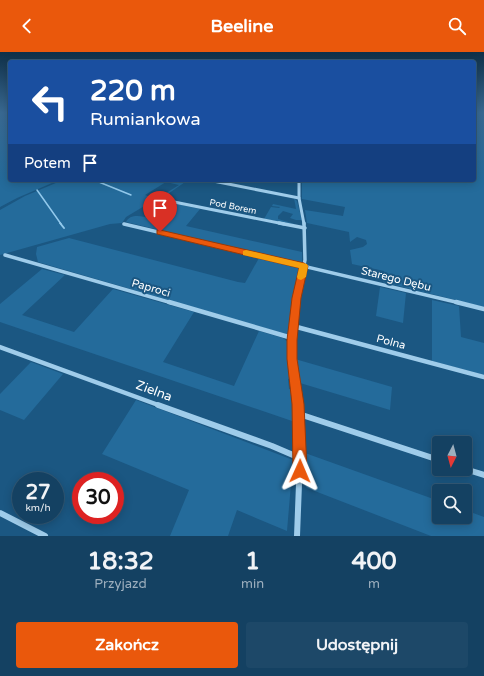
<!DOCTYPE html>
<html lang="pl">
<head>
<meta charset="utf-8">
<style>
	:root { --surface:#144162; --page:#1d4868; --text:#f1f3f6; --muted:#9dafbe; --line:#335a77; --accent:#ea580c }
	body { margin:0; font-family:"Varela Round",sans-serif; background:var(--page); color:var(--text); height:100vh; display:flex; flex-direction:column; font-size:15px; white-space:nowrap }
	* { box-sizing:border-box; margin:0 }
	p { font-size:13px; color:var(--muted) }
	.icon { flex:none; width:22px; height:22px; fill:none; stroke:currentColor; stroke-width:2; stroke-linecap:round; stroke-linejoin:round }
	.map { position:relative; height:484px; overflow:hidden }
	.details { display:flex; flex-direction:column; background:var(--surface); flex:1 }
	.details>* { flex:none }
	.banner { position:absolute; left:8px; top:8px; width:468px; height:122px; border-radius:4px; box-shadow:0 2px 10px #0003,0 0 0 1px var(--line); background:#1a4fa0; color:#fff; overflow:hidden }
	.needle { width:26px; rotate:186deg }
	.tools { position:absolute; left:432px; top:384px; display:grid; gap:8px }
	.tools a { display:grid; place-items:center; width:40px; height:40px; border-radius:4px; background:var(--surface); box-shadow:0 2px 10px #0003,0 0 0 1px var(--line); font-size:20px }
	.speed { position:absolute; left:12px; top:420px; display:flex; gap:8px; font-size:20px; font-weight:700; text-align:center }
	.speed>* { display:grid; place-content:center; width:52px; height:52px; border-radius:50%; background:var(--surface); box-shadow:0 2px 10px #0003,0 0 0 1px var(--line); line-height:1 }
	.speed small { font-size:10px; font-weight:400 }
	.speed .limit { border:6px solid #d22; background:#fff; color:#111 }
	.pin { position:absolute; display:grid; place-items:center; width:34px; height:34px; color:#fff; margin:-41px -17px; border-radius:50% 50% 50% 0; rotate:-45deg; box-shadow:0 0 4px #0007 }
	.pin .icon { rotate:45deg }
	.me { position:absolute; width:44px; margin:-22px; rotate:1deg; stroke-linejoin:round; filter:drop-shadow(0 0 3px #0008) }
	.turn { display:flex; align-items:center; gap:14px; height:84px; padding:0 16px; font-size:18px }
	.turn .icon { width:52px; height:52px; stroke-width:2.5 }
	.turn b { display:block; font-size:28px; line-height:34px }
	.then { display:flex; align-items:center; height:38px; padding:0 16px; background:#0003; gap:8px; font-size:15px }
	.eta { display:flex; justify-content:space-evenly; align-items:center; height:68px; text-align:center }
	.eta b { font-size:24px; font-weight:700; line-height:28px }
	.action { display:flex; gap:8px; margin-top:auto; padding:8px 16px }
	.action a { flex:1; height:46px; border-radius:4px; background:var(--accent); color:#fff; font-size:16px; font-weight:700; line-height:46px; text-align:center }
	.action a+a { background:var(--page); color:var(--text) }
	header { display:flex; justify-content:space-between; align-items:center; height:52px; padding:0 16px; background:var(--accent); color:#fff; font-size:18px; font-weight:700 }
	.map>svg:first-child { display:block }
	.green { fill:#246b9b }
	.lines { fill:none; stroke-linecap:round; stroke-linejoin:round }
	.stream-far1 { stroke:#92c9ec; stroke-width:1.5 }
	.stream { stroke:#92c9ec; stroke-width:2 }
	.minor-far3 { stroke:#9fccea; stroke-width:3 }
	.minor-far2 { stroke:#9fccea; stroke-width:3.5 }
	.minor-far1 { stroke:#9fccea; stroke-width:4.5 }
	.minor { stroke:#9fccea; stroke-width:6 }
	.route { fill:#ea580c; stroke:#983908 }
	.slow { fill:#f59e0b }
	.labels { text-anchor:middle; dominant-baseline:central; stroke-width:4; stroke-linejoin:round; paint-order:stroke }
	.far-street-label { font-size:9px; fill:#fff; stroke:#1b5782 }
	.street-label { font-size:11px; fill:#fff; stroke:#1b5782 }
	.near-street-label { font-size:13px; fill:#fff; stroke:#1b5782 }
</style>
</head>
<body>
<header><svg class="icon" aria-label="back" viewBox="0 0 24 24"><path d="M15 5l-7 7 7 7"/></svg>Beeline<svg class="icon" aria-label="search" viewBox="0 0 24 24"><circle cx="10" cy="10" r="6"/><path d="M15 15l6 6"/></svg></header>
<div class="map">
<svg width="484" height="484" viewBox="0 0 484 484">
	<rect width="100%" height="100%" fill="#1b5782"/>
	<g class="green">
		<polygon points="0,61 10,61 10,128 59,128 17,146 0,155"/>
		<polygon points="474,61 484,61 484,255 383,230 384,219 352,212 350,198 363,195 367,192 366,188 357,185 350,190 349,180 307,171 305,158 343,164 345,155 302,147 302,128 474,128"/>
		<polygon points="63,128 188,128 162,146 160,145 179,133 166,130 145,143 156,147 126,165 122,171 110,172 0,203 0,158 25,144"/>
		<polygon points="294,146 297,149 302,168 296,168 290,166 293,162 283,159 278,164 278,167 295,172 264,167 271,155 279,156 280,155 272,154 273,152 296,157"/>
		<path d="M177,152L200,157L186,174L302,200V210H295L126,170C131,158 152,167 161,169Z"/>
		<polygon points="69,186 238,230 245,231 259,206 301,215 293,243 289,283 38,210 36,202 37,195"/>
		<polygon points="42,217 65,223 22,263 74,280 113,237 194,260 163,310 234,334 259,279 283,286 289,291 292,326 288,327 289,337 293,337 295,370 0,270 0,252"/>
		<polygon points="380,235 406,241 403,271 376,264"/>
		<polygon points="432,248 459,254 461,285 484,291 484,323 432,309"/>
		<polygon points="295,307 392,335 390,358 300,331"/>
		<polygon points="31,310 63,322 24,368 0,358 0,342"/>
		<polygon points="136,348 293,408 287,479 237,458 228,484 170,484 189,438 102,402"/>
		<polygon points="305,401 439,449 439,465 465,465 465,458 484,465 484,484 431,484 307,436 305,433"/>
	</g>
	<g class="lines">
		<g class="stream-far1">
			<polyline points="94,128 131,143"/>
			<polyline points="37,138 61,172"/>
		</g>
		<polyline class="stream" points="60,171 64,176"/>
		<g class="minor-far3">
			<polyline points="208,128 299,146"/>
			<polyline points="299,128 299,146 304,172"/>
			<polyline points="159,147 284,172"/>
		</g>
		<g class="minor-far2">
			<polyline points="279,171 305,176"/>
			<polyline points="124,172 460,251"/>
			<polyline points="5,203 172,251"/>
			<polyline points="296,251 305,208 304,171"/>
		</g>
		<g class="minor-far1">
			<polyline points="169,250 292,286"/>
			<polyline points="296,250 292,288 292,307 298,354"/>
			<polyline points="456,250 484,257"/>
			<polyline points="293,274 484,325"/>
			<polyline points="0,295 161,354"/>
		</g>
		<g class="minor">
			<polyline points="158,353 272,394 300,406"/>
			<polyline points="299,362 439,408"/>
			<polyline points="465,417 484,423"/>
			<polyline points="0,461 45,484"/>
			<polyline points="297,484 300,406 298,353"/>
		</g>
	</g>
	<linearGradient id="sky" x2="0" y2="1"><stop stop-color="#0f3048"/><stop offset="0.47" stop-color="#396992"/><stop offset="1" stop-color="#396992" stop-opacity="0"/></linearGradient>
	<rect width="484" height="129" fill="url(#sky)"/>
	<polygon class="route" points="157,178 160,178 304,211 308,214 301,246 297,288 297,307 304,352 307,419 305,424 300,426 295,424 293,419 292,352 287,307 287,288 292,246 299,216 157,182"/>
	<polygon class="slow" points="246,198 307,212 308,214 306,225 301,228 298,227 297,225 299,216 243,203 243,199"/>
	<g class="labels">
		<g class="far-street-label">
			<text transform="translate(233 155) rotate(11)">Pod Borem</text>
		</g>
		<g class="street-label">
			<text transform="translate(396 227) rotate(14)">Starego Dębu</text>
			<text transform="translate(151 236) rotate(16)">Paproci</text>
			<text transform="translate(391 290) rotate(15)">Polna</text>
		</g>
		<g class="near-street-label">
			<text transform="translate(154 339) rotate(20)">Zielna</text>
		</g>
	</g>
</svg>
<div class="tools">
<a><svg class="needle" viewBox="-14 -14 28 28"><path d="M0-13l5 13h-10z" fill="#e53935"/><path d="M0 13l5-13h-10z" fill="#9dafbe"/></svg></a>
<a><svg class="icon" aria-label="search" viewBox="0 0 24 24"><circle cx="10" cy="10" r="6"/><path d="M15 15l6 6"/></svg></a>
</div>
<div class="speed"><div>27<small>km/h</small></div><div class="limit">30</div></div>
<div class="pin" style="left:160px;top:180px;background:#d93025"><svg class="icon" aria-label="arrive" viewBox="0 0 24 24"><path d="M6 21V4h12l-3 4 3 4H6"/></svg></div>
<svg class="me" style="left:300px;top:419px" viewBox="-20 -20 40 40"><path d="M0-17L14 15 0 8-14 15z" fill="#ea580c" stroke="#fff" stroke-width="4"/></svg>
<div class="banner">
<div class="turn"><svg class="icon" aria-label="left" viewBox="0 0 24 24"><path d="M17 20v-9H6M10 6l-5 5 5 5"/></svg><div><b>220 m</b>Rumiankowa</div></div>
<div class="then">Potem<svg class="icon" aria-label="arrive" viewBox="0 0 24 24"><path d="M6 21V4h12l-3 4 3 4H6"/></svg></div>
</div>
</div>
<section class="details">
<div class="eta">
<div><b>18:32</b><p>Przyjazd</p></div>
<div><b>1</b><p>min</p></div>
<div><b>400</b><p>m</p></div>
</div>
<div class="action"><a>Zakończ</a><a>Udostępnij</a></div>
</section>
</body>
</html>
